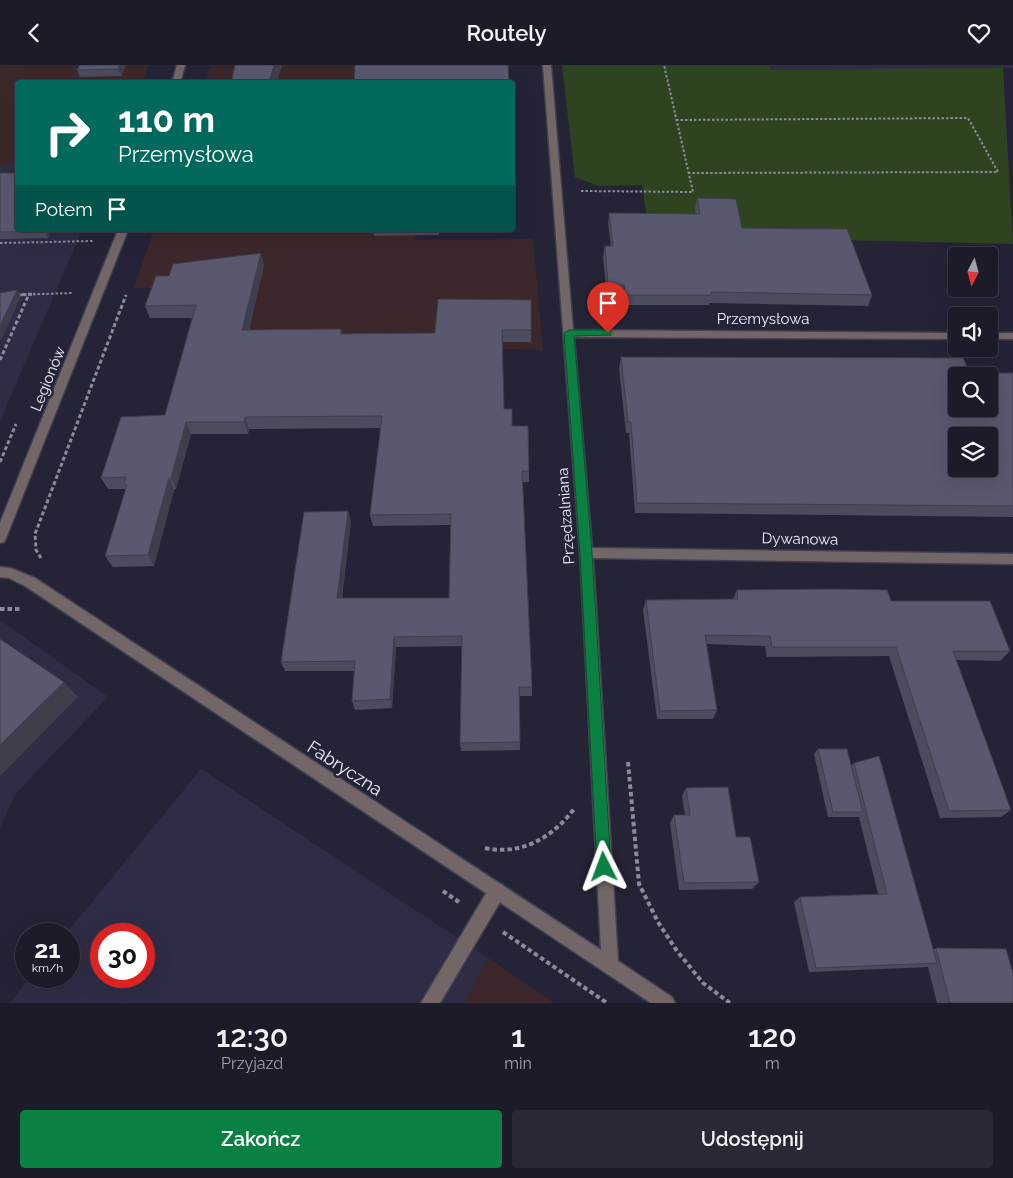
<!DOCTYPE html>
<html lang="pl">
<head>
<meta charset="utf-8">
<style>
	:root { --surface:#1c1b29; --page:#292835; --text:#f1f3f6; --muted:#a0a1a8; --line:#3a3946; --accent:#0b8043 }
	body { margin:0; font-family:Raleway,sans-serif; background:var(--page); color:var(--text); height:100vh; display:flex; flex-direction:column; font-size:19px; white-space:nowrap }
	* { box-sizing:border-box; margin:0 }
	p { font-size:16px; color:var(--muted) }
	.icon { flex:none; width:28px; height:28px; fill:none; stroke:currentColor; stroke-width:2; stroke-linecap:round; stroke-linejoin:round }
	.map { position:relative; height:938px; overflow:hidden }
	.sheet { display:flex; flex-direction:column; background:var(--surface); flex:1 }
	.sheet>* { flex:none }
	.hud { position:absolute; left:15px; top:15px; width:500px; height:152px; border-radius:5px; box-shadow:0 5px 20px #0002,0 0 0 1px var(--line); background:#00695c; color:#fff; overflow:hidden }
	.needle { width:32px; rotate:186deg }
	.tools { position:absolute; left:948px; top:182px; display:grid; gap:10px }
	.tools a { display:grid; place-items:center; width:50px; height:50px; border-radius:5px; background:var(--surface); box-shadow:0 5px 20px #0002,0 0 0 1px var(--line); font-size:25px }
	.speed { position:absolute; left:15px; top:858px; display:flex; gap:10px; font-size:25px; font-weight:700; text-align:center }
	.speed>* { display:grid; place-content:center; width:65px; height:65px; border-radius:50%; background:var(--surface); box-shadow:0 5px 20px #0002,0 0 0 1px var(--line); line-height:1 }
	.speed small { font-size:12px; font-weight:400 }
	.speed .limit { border:8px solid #d22; background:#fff; color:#111 }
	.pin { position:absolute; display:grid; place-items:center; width:42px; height:42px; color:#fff; margin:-51px -21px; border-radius:50% 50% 50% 0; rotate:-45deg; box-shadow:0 0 5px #0007 }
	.pin .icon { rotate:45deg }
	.me { position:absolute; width:55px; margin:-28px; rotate:357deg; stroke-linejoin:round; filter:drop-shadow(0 0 4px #0008) }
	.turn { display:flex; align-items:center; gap:18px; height:105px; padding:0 20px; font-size:22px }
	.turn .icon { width:65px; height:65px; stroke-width:2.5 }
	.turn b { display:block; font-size:35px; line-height:42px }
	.then { display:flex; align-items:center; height:48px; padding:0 20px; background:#0003; gap:10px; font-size:19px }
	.eta { display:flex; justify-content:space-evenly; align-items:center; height:85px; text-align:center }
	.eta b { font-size:30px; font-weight:600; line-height:35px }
	.action { display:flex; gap:10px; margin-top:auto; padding:10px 20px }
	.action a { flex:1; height:58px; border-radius:5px; background:var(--accent); color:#fff; font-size:20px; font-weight:600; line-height:58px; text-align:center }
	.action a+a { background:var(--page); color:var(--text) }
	header { display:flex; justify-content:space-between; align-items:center; height:65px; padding:0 20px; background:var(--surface); font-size:22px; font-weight:600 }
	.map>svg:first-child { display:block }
	.built { fill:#2f2d46; fill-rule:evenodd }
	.industrial { fill:#3c282a }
	.green { fill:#2e4420 }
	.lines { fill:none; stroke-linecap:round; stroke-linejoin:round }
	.service-casing { stroke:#414052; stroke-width:3 }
	.minor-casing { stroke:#414052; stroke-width:3 }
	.tertiary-casing { stroke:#414052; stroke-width:3 }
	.path-far2 { stroke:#8b8a9a; stroke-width:2; stroke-dasharray:2.5 2; stroke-linecap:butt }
	.path-far1 { stroke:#8b8a9a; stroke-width:3; stroke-dasharray:4 2.5; stroke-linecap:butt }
	.path { stroke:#8b8a9a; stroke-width:4; stroke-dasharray:4.5 3; stroke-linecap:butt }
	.service { fill:#736666; fill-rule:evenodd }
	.minor { fill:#736666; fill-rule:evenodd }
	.tertiary { fill:#736666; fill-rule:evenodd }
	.wall { fill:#4d4c5f }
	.shaded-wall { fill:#3e3e4d }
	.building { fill:#59586e; stroke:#3e3e4d; fill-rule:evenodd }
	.route { fill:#0b8043; stroke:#07532c }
	.labels { text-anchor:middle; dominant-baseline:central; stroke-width:5; stroke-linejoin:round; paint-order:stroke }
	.street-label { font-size:15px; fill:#eeeefb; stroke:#252437 }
	.near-street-label { font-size:18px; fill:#eeeefb; stroke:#252437 }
</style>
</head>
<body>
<header><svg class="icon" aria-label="back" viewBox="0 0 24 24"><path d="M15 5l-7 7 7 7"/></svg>Routely<svg class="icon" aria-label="heart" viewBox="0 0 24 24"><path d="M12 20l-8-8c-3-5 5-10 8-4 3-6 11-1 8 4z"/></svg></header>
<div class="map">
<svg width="1013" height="938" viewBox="0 0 1013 938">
	<rect width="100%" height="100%" fill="#252437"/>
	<g class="built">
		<polygon points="769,0 1013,0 1013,3 771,5"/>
		<polygon points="0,101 17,101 18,165 82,165 0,356"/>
		<polygon points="0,555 108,632 16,728 0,763"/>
		<path d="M201,704L488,893L464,938H10L31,911H69V869H66ZM101,869H144V911H101Z"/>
	</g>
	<g class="industrial">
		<polygon points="0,0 149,0 142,17 18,18 17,101 0,101"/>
		<polygon points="211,0 430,0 429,17 205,18"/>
		<polygon points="154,165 416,165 415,175 533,174 543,285 405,281 398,348 201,253 160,223 134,223"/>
		<polygon points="488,893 554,938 464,938"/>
	</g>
	<polygon class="green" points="562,0 769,0 771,5 1003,3 1013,179 843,175 647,153 642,120 598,121 575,112"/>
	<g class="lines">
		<defs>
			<polygon id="service" points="497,818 503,820 505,826 503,832 440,938 421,938 491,820"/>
			<g id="minor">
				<polygon points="543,0 551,0 573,265 956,268 956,274 574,272 592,483 1013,489 1013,499 593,493 618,896 672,932 675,938 651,938 25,521 9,513 0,512 0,502 10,503 35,513 601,885 580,488"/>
				<rect x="989" y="268" width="24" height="6"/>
			</g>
			<g id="tertiary">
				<polygon points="177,0 185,0 180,18 172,18"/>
				<polygon points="118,165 128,165 6,473 4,477 0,478 0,458"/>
			</g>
		</defs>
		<use href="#service" class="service-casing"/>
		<use href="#minor" class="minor-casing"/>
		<use href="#tertiary" class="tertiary-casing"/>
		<g class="path-far2">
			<polyline points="676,55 968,53 998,107 688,108"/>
			<polyline points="581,126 693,127 664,0"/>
			<polyline points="0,178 93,176"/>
			<polyline points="15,230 72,228"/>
		</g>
		<g class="path-far1">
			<polyline points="15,230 35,229"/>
			<polyline points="0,295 29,229"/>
			<polyline points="0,397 16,359"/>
			<polyline points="41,493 36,485 35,469 126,230"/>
		</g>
		<g class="path">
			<polyline points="0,544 22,544"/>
			<polyline points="628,697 639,819 658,857 677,886 703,918 730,938"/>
			<path d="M485,783C521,791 553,772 574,744"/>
			<polyline points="443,826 459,837"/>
			<polyline points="503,867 607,938"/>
		</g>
		<use href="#service" class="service"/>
		<use href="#minor" class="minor"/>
		<use href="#tertiary" class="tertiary"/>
	</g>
	<g class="wall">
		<polygon points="80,0 126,0 121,11 80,12 77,5"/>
		<polygon points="0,108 51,165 48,173 0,174"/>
		<polygon points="697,133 742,163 872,230 868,241 709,238 709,240 624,240 623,231 607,231 603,192 605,181 611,181 608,159 609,148 696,149 695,144"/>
		<polygon points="373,165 439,165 439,170 374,171"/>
		<polygon points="261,188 264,200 249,265 341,264 342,269 435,268 438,234 531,265 531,277 502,277 504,344 512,361 529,406 529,417 523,417 532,622 532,631 519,631 520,685 461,686 460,678 462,581 396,582 392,643 355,645 352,636 355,606 285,606 281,597 348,446 351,457 342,533 449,533 451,460 373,461 370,450 381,363 249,364 248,369 191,369 176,424 174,425 154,501 113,502 105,491 126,424 108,424 101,413 165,350 193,253 150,253 145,241 169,211"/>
		<polygon points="621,292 970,308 1013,308 1013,452 635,448 629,368 626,368 619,303"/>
		<polygon points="737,525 891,536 1010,586 1000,596 956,595 1011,745 1001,752 940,753 889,591 767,592 765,581 706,579 717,645 713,654 657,654 643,545 646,535 733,534"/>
		<polygon points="818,684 851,701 854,698 933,885 936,883 1013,938 937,938 928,902 809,907 794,837 800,832 878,829 859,752 828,752 814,689"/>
		<polygon points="686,723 736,772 759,817 752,824 679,825 670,758 674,750 685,750 682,731"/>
	</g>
	<g class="shaded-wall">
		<polygon points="120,0 126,0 121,11 118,4"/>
		<polygon points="274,0 282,0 277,18 269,18"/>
		<polygon points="45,165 51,165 48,173 44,166"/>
		<polygon points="261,188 264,200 246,277 242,265"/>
		<polygon points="17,225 21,232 0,277 0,261"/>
		<polygon points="245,352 249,364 248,369 244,357"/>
		<polygon points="186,357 191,369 176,424 171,413"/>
		<polygon points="169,413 174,425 154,501 148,490"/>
		<polygon points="348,446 351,457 340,544 337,533"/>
		<polygon points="394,572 396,582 392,643 390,634"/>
		<polygon points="64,617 78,632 0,711 0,680"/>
	</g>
	<g class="building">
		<polygon points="80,0 120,0 118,4 77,5"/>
		<polygon points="235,0 274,0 269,18 231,18"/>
		<polygon points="355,0 508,0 509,18 354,18"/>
		<polygon points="0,108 18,108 18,165 45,165 44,166 0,167"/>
		<polygon points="697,133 736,134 742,163 847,164 872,230 711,227 711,230 625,230 624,220 608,220 605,181 613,181 609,148 700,149"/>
		<polygon points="261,188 242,265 341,264 340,269 435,268 438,234 531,235 531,265 502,265 504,344 512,344 512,361 528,361 529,406 522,406 532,622 519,622 520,677 460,678 462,571 394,572 390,634 352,636 355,596 281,597 304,447 348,446 337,533 449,533 451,449 370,450 382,351 245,352 244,357 186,357 171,413 169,413 148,490 105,491 127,420 124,420 126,412 101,413 121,352 165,350 196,240 145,241 156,211 169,211 173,199"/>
		<polygon points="17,225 0,261 0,228"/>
		<path d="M621,292L963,293L970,308H1013V441L637,438L631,357H628ZM956,311H989V344H956ZM956,371H989V404H956Z"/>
		<polygon points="835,524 887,525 891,536 990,536 1010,586 953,586 1011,745 949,746 896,582 772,582 770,571 705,570 717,645 660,646 646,535 738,534 737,525"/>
		<polygon points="0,574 64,617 0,680"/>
		<polygon points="818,684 847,684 863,747 833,747"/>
		<polygon points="879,691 937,898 816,903 800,832 887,829 854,698"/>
		<polygon points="728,722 736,772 750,772 759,817 684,818 674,750 690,750 686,723"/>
		<polygon points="936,883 1006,884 1013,908 1013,938 950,938"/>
	</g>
	<polygon class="route" points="608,265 611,266 611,270 574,271 592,488 611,802 609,807 604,809 599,807 597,802 580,488 564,268 569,265"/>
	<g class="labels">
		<g class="street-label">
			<text x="763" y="254">Przemysłowa</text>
			<text transform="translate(48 314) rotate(-68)">Legionów</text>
			<text transform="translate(566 451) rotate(-94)">Przędzalniana</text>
			<text transform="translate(800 474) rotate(1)">Dywanowa</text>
		</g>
		<g class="near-street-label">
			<text transform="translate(345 703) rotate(33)">Fabryczna</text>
		</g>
	</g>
</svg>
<div class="tools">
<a><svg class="needle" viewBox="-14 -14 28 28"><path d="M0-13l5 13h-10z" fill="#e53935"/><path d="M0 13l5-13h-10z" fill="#a0a1a8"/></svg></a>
<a><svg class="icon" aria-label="sound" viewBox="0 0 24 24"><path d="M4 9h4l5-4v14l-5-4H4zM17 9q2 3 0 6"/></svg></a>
<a><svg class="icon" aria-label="search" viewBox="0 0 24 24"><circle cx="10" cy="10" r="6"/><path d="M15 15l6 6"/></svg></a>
<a><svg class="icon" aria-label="layers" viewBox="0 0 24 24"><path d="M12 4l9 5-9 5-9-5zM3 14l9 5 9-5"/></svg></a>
</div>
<div class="speed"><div>21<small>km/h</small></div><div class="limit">30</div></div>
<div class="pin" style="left:608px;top:268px;background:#d93025"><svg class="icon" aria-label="arrive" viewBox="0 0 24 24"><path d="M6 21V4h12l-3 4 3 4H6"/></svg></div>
<svg class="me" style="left:604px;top:802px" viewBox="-20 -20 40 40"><path d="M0-17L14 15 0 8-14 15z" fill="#0b8043" stroke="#fff" stroke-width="4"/></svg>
<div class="hud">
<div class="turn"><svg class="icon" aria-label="right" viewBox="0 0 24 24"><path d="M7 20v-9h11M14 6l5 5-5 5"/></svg><div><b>110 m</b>Przemysłowa</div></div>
<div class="then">Potem<svg class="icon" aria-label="arrive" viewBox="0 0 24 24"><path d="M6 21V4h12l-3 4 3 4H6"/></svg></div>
</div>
</div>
<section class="sheet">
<div class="eta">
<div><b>12:30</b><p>Przyjazd</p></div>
<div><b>1</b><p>min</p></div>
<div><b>120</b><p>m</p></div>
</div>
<div class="action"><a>Zakończ</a><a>Udostępnij</a></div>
</section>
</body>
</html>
